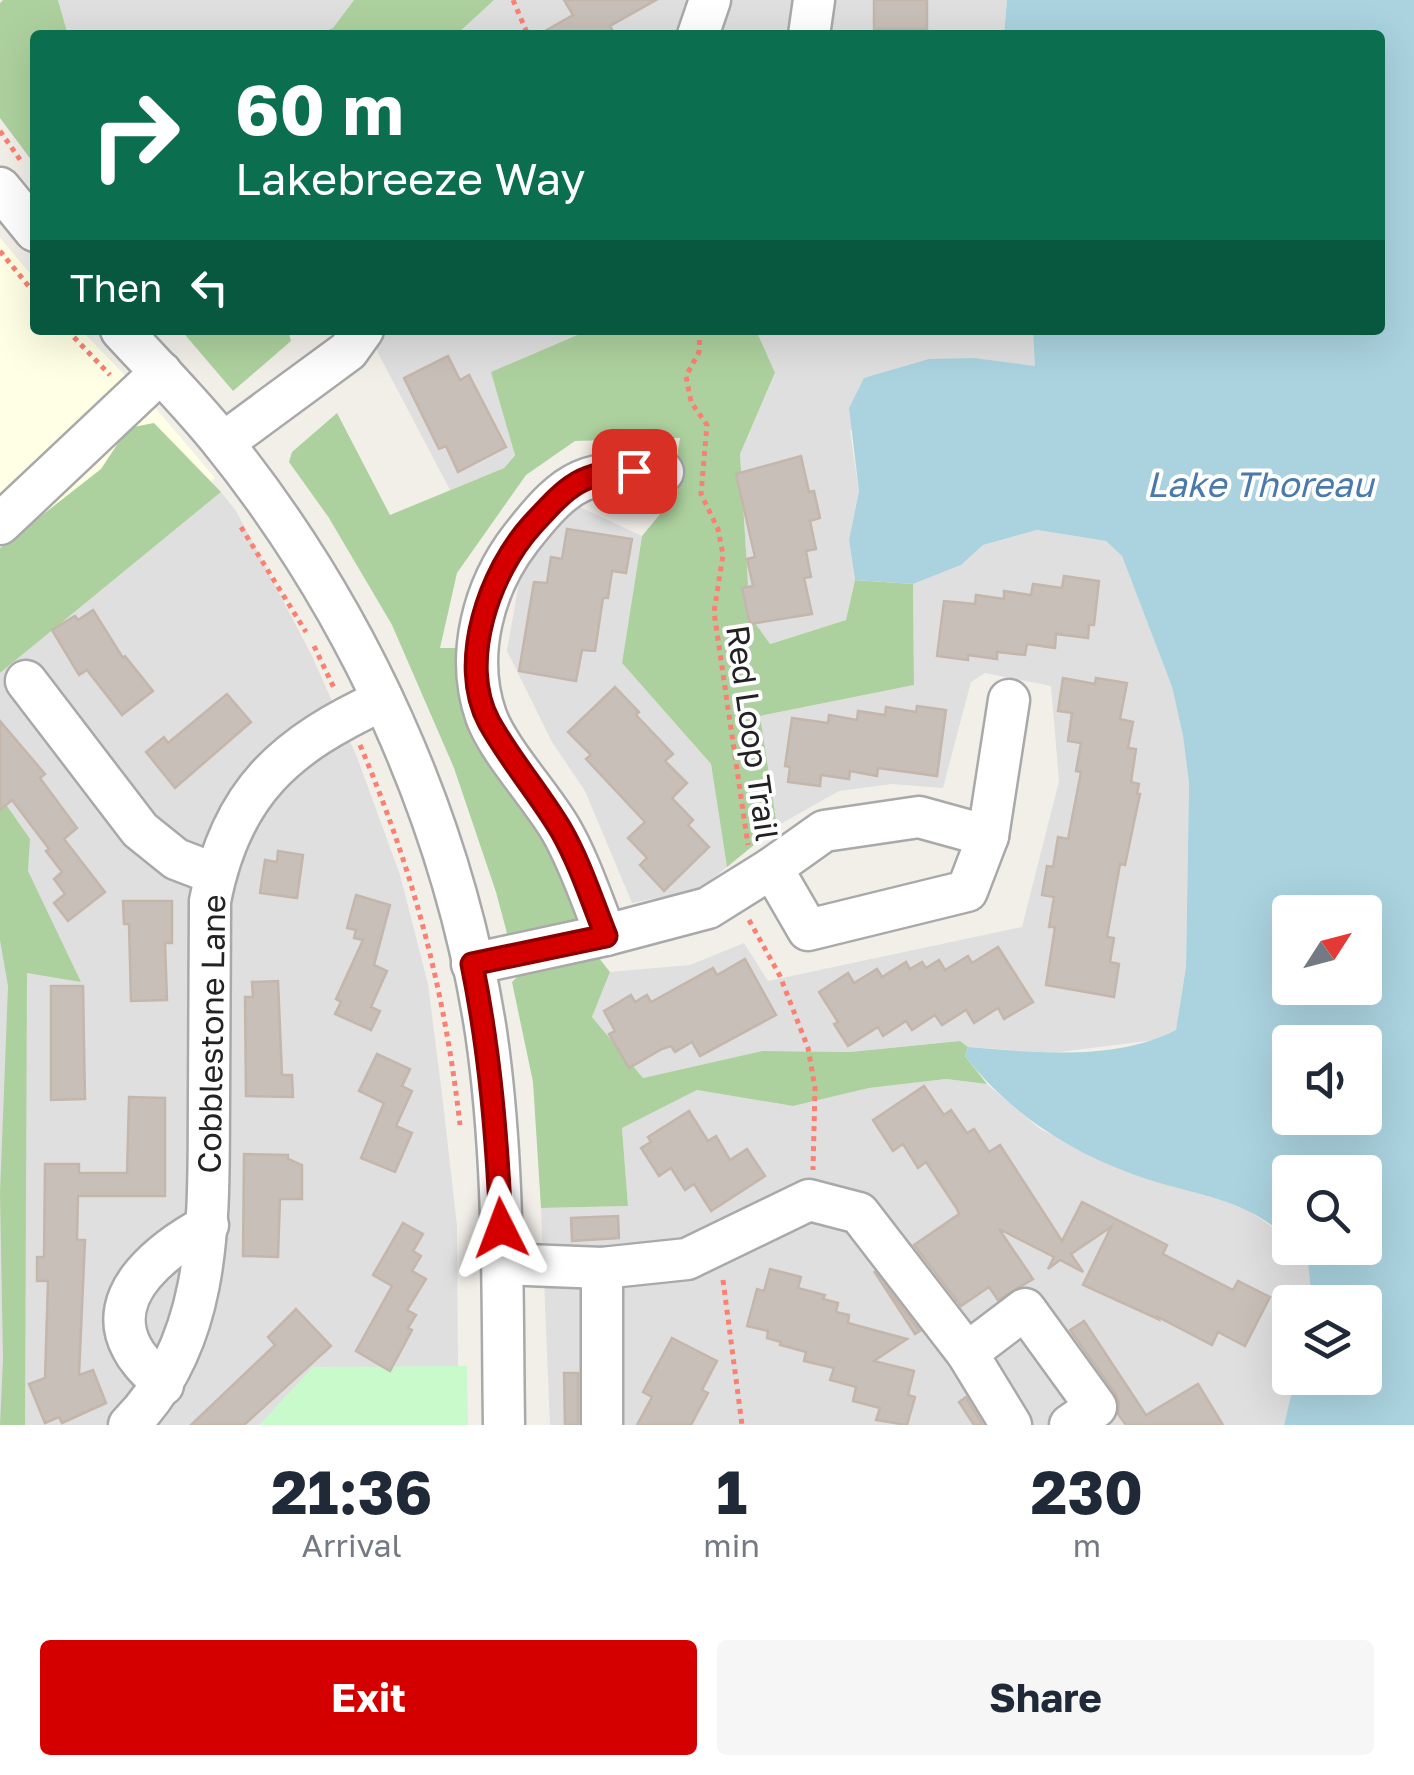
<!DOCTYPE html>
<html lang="en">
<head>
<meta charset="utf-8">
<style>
	:root { --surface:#fff; --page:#f6f6f7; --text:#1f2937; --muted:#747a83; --accent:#d40000 }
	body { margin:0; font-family:"Golos Text",sans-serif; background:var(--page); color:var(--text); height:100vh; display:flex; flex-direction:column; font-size:38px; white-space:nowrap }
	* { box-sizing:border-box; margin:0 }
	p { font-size:32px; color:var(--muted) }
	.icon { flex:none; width:55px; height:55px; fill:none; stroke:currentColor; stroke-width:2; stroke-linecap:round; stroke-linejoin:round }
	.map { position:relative; height:1425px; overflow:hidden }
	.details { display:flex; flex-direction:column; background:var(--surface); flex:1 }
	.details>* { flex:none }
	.hud { position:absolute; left:30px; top:30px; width:1355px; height:305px; border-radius:10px; box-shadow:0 10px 40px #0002; background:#0b6e4f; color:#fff; overflow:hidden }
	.needle { width:65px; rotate:54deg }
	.tools { position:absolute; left:1272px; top:895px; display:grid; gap:20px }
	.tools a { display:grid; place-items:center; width:110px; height:110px; border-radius:10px; background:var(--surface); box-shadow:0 10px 40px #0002; font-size:50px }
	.pin { position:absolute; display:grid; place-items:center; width:85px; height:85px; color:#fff; margin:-42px; border-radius:20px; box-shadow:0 5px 15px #0006 }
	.me { position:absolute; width:110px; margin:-55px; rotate:357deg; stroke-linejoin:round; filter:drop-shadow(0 0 8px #0008) }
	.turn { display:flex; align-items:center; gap:35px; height:210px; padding:0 40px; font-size:45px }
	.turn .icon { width:130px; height:130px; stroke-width:2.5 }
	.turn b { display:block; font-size:70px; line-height:85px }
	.then { display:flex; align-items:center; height:95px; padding:0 40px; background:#0003; gap:20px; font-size:38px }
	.eta { display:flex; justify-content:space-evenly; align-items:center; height:170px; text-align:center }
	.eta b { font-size:60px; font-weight:700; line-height:70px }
	.button { display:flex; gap:20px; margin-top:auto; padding:20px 40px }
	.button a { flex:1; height:115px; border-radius:10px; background:var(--accent); color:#fff; font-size:40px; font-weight:700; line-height:115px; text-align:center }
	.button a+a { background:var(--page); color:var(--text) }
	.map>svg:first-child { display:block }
	.residential { fill:#e0dfdf }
	.education { fill:#ffffe5 }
	.forest { fill:#add19e }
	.park { fill:#c8facc }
	.water { fill:#aad3df; fill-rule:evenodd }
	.building { fill:#c7bfb8; stroke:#c4b6ab; stroke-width:2.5 }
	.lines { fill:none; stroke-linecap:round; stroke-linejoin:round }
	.minor-casing { stroke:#a9a9a9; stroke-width:45 }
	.path { stroke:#fa8072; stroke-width:5; stroke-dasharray:5 5; stroke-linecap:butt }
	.minor { stroke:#fff; stroke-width:40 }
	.route-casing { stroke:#8a0000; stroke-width:25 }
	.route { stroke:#d40000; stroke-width:18 }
	.labels { text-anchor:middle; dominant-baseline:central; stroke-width:8; stroke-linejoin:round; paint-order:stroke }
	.street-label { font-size:32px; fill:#222; stroke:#fff }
	.water-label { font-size:35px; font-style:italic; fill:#4a7aab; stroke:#fff }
</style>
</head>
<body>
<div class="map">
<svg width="1414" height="1425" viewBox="0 0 1414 1425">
	<rect width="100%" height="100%" fill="#f2efe9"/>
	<g class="residential">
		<polygon points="58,0 354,0 333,28 315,35 68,35"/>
		<polygon points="494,0 1007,0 1004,35 456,35"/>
		<polygon points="366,330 589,330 492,372 515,454 504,468 450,490"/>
		<polygon points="756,330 1033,330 1036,366 1011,365 850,431 859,491 849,540 855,580 846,620 769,644 750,616 740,454 775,374"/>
		<polygon points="221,492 236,511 312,656 357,757 400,875 428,984 442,1094 457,1226 458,1368 259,1425 0,1425 0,673"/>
		<polygon points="580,507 642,536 622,663 711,764 727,867 701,889 632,903 585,791 552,742 507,651 519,582 547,534"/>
		<polygon points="1037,530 1106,541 1122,556 1172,687 1183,736 1189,783 1186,967 1176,1031 1155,1040 1052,1053 968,1047 960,1041 850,1052 762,1051 643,1078 592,1017 610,972 690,965 744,943 768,981 1022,927 1059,781 1051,686 985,673 971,682 943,788 892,784 839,791 777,826 759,716 914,685 913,584 961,565 983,545"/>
		<polygon points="946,1079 987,1084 1040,1129 1127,1172 1238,1203 1286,1237 1290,1248 1295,1248 1308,1263 1312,1300 1312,1302 1290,1302 1290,1378 1295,1378 1284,1425 550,1425 541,1208 628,1206 622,1128 697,1090 793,1106 869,1088"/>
	</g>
	<polygon class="education" points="0,238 35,279 35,330 81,330 147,398 215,478 0,663"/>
	<g class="forest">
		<polygon points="3,0 58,0 68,35 35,35 35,165 0,118 0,3"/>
		<polygon points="354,0 494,0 456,35 315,35 333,28"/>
		<polygon points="181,330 288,330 291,341 233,391"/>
		<polygon points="589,330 756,330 775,373 740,454 750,616 770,644 846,620 855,580 913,584 914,685 760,716 777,826 727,867 711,764 622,663 642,536 670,502 680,438 575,441 526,475 457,573 440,648 459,648 533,815 587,918 508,937 496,892 454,768 392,625 329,518 289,462 292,452 337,413 390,515 504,468 515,455 491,372"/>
		<polygon points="154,423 221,492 0,673 0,548 101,469 128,428"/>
		<polygon points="0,796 30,839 28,871 81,982 27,973 25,1425 0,1425 3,1359 0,1193 8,986 0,940"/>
		<polygon points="595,953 610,972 592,1017 643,1078 762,1051 850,1052 960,1041 968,1047 965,1056 987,1084 946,1079 869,1088 793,1106 697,1090 622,1128 628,1206 541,1208 533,1082 512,982 526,968"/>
	</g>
	<polygon class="park" points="467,1366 468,1425 259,1425 313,1367"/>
	<path class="water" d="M1007,0H1414V1425H1284L1295,1378H1365V1302H1312L1308,1263L1295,1248H1365V1172H1290V1241C1244,1194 1185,1195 1127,1172C1064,1148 1007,1110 965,1056L968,1047C1034,1052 1114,1062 1176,1030L1186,967L1189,783L1183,736L1172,687L1122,556L1106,541L1037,530L983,545L961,565L913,584L855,580L849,540L859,491L849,408L864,378L929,359L974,358L1035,366L1033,330H1380V35H1004ZM1290,912H1365V988H1290ZM1290,1042H1365V1118H1290Z"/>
	<g class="building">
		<polygon points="564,0 656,0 610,26 615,35 538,35 573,15"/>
		<rect x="874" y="0" width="53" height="29"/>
		<polygon points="448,356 460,380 469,375 506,447 458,472 446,446 439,449 404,378"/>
		<polygon points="801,456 809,492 814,491 820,518 810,521 816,549 806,551 811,577 804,578 812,614 750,624 742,588 753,586 747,559 755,557 736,474"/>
		<polygon points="567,529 632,539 626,573 612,571 608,598 603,598 595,651 582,650 576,681 519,671 534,582 547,583 551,557 562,559"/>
		<polygon points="1064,576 1099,581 1094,625 1089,625 1088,638 1056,634 1055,648 1027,644 1025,655 997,652 997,659 968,655 968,660 937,656 944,601 975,604 976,595 1004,599 1004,591 1031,595 1033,584 1062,588"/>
		<polygon points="93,610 123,658 125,656 153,691 122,715 87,670 79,675 52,630 75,616 78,620"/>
		<polygon points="1063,678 1095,684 1096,678 1127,683 1120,719 1133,722 1128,748 1136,749 1131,782 1139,784 1137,794 1140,794 1125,865 1120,864 1107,937 1114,938 1110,962 1119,964 1114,997 1046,985 1055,927 1049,927 1054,897 1042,895 1047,866 1053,867 1058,837 1068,839 1081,772 1076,771 1081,743 1068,741 1072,713 1058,711"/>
		<polygon points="615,687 639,712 636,715 673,754 665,761 687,783 672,798 693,820 688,825 709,847 664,891 640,865 647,858 628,838 645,822 586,759 591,755 568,732"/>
		<polygon points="227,694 251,722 175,788 146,752 164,737 168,743"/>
		<polygon points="917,706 946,710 937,776 878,768 877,776 850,771 849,779 821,775 820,786 788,782 790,767 785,766 792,718 828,723 829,715 857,720 858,711 885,715 886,707 916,712"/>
		<polygon points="0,721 45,774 40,778 77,828 64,839 105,892 68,921 54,903 65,894 54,879 62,872 46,851 49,849 12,800 0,810"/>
		<polygon points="278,851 303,855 297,898 260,893 265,860 277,862"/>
		<polygon points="356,895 390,905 374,965 387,971 371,1007 380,1011 371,1030 335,1014 341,1002 336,999 363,940 354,938 356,930 347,928"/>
		<polygon points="123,901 172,901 172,943 165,943 167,1000 131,1001 129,924 124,924"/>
		<polygon points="998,947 1033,1002 1004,1019 998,1008 974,1023 966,1010 942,1025 935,1015 912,1030 906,1021 883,1036 878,1027 848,1046 834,1024 838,1022 819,992 848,973 854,983 877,969 882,977 906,962 910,969 922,962 926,968 939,960 945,970 968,956 972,963"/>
		<polygon points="745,959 776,1015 700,1056 692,1042 675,1052 671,1046 662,1049 629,1068 609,1034 615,1031 604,1011 631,995 635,1002 647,995 651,1002 713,968 717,975"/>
		<polygon points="278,981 282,1075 292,1075 293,1097 246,1096 245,997 253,997 252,982"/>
		<polygon points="51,986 83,986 85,1099 51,1100"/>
		<polygon points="377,1054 410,1069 402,1086 412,1091 396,1126 412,1133 395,1172 361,1158 384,1103 359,1091"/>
		<polygon points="924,1086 944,1115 951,1110 967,1133 974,1129 989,1152 1000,1145 1062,1241 1082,1202 1167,1245 1163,1254 1233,1290 1238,1281 1270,1297 1245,1346 1218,1332 1212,1345 1156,1316 1158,1319 1083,1285 1111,1227 1071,1254 1083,1272 1060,1260 1048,1269 1054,1257 999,1229 1033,1279 998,1300 989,1287 961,1306 914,1245 959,1214 957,1209 926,1162 918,1168 903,1144 893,1151 873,1120"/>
		<polygon points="129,1097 165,1098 165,1196 78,1196 77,1240 85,1240 79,1375 93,1370 106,1403 62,1423 59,1417 45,1423 29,1384 45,1378 48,1281 37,1281 37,1257 44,1257 45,1164 79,1164 79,1173 127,1173"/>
		<polygon points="689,1111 708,1141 716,1136 730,1160 747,1149 765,1176 711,1211 694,1184 685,1190 671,1168 659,1176 641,1148 651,1142 648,1137"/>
		<polygon points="244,1154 288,1155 288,1159 302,1165 302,1199 280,1199 278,1257 243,1256"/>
		<polygon points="618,1216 619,1238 572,1241 571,1218"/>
		<polygon points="403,1223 423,1234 413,1251 421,1256 412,1271 426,1279 407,1310 416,1315 408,1328 412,1330 390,1371 356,1351 392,1286 373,1275"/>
		<polygon points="770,1269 801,1277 798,1288 825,1295 823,1299 838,1303 836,1312 849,1315 848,1323 907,1339 874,1361 914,1371 908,1395 915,1397 907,1425 876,1420 880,1408 853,1401 856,1387 830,1380 834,1368 804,1361 806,1352 780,1345 781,1342 767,1338 768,1331 747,1326 757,1289 764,1291"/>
		<polygon points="874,1271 920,1331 915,1334"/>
		<polygon points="296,1309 331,1346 244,1425 191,1425 275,1345 268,1337"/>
		<polygon points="1084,1321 1146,1415 1198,1384 1223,1425 1126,1425 1118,1414 1119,1404 1115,1393 1070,1330"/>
		<polygon points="672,1338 717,1361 702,1390 708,1393 691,1425 637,1425 652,1397 643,1392"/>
		<polygon points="564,1373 578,1373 578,1425 565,1425"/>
		<polygon points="966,1397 983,1425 974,1425 959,1402"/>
	</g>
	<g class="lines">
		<defs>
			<g id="minor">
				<polyline points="698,35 710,0"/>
				<polyline points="809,35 814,0"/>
				<polyline points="0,188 35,231"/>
				<path d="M121,330C155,367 191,403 223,443C357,610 453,818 486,1032C505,1162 502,1294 504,1425"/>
				<polyline points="223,443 348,351 363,330"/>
				<polyline points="0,524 161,372"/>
				<polyline points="26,681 140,830 176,859 215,874"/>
				<polygon points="919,817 988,836 967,891 808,930 772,868 824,831"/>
				<polyline points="988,836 1009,700"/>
				<path d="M606,935C592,901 580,863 561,830C542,797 498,750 486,716C465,656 483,587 521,538C570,475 586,471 663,472"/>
				<polyline points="472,964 606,935 708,908 772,868"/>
				<polyline points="503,1264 602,1268 687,1259 809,1200 859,1213 967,1353 1011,1425"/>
				<polyline points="967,1353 1025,1309 1096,1407 1070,1425"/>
				<path d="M163,1385C152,1373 139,1362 132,1348C102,1293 167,1247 208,1225"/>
				<path d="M129,1425C215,1338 208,1214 209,1101C209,1034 210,968 210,901C231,792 285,745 383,700"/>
				<polyline points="602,1425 602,1268"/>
			</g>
		</defs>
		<use href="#minor" class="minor-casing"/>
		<g class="path">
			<polyline points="513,0 528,35"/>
			<polyline points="0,131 21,161"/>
			<polyline points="0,251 35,294"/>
			<polyline points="67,330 110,375"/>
			<polyline points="700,330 699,352 686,376 691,402 707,425 701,494 718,529 723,555 714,612 748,845"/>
			<polyline points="241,527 306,632"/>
			<polyline points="314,646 335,690"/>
			<path d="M360,745C413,869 445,991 460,1125"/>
			<polyline points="749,920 780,976 808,1048 815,1088 813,1170"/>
			<polyline points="723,1280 742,1425"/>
		</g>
		<use href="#minor" class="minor"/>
	</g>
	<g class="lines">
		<defs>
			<path id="route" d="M501,1228C497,1139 490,1052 472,964L606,936C592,901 580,863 561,830C539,793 510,760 489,722C457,663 490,571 532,525C567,487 580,471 634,471"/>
		</defs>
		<use href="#route" class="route-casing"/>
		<use href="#route" class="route"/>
	</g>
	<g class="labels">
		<g class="street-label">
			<text transform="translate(753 733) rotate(82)">Red Loop Trail</text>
			<text transform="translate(211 1034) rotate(-89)">Cobblestone Lane</text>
		</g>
		<g class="water-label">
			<text x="1260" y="484">Lake Thoreau</text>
		</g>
	</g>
</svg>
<div class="tools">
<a><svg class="needle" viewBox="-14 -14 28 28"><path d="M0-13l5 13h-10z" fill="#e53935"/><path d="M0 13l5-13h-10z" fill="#747a83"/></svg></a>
<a><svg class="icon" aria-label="sound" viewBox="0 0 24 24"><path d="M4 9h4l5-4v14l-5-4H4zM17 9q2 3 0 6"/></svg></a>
<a><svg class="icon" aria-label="search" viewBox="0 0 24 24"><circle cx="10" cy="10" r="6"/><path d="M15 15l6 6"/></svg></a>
<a><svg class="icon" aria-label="layers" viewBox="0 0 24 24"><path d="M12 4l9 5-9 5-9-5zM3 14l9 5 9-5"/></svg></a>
</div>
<div class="pin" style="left:634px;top:471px;background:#d93025"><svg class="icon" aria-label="arrive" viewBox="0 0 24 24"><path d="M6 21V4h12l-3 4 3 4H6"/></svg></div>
<svg class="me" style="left:501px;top:1228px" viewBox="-20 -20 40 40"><path d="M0-17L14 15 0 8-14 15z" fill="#d40000" stroke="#fff" stroke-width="4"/></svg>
<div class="hud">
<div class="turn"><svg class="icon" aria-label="right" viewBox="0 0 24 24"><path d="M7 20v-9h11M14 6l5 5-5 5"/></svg><div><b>60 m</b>Lakebreeze Way</div></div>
<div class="then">Then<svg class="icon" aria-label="left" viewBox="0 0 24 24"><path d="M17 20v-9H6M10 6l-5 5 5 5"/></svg></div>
</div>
</div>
<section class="details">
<div class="eta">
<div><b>21:36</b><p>Arrival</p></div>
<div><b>1</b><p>min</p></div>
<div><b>230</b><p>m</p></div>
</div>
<div class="button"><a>Exit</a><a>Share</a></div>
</section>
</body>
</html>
